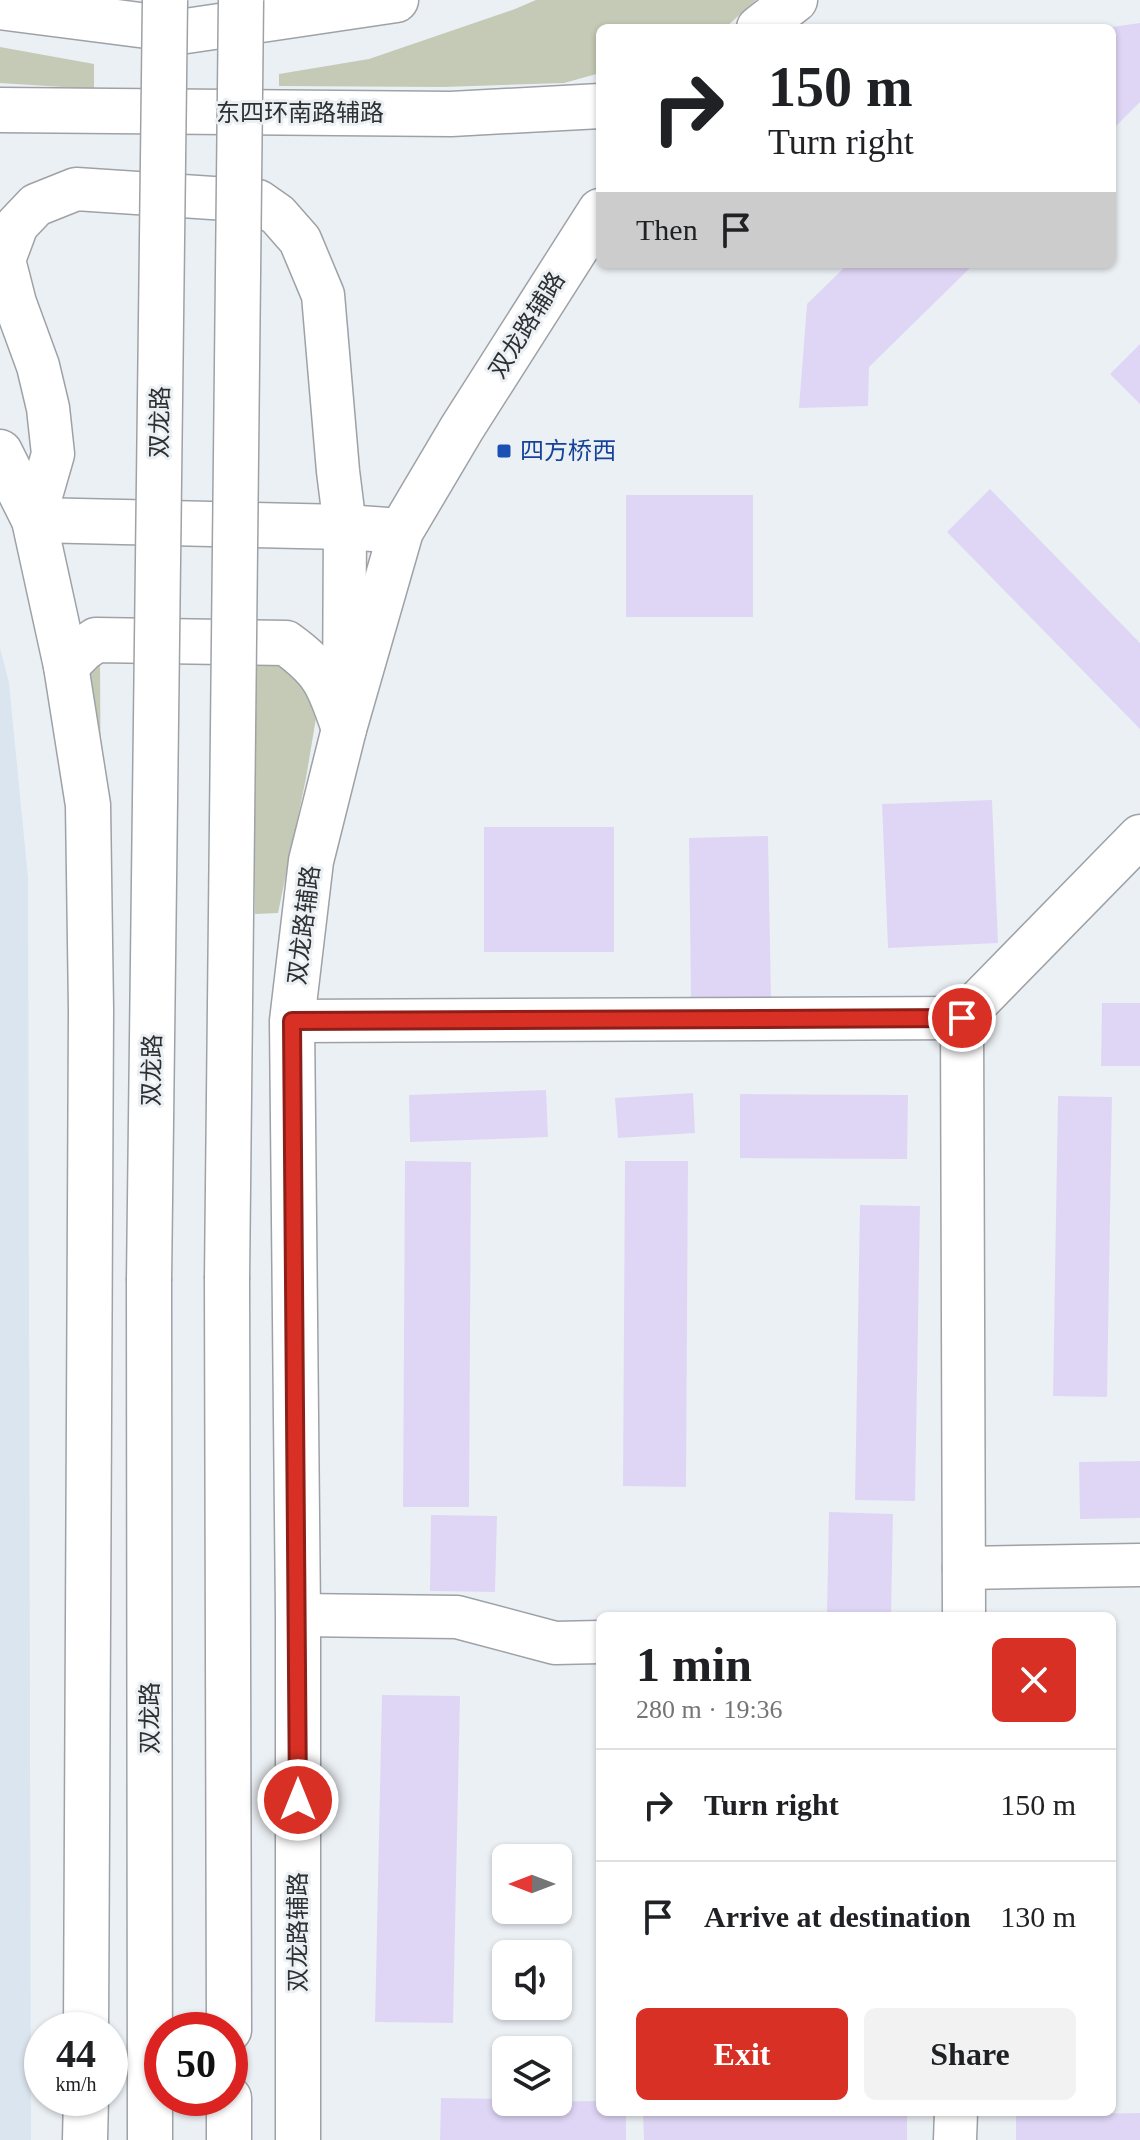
<!DOCTYPE html>
<html lang="en">
<head>
<meta charset="utf-8">
<style>
	:root { --surface:#fff; --page:#f2f2f2; --text:#202124; --muted:#757577; --line:#e0e0e0; --accent:#d93025 }
	body { margin:0; font-family:"Times New Roman","Noto Sans SC",serif; background:var(--page); color:var(--text); height:100vh; display:flex; flex-direction:column; font-size:30px; white-space:nowrap }
	* { box-sizing:border-box; margin:0 }
	p { font-size:26px; color:var(--muted) }
	.icon { flex:none; width:44px; height:44px; fill:none; stroke:currentColor; stroke-width:2; stroke-linecap:round; stroke-linejoin:round }
	.map { position:relative; flex:1; overflow:hidden }
	.side { position:absolute; left:596px; top:1612px; width:520px; height:504px; display:flex; flex-direction:column; background:var(--surface); border-radius:12px; box-shadow:0 2px 6px #0004 }
	.side>* { flex:none }
	.banner { position:absolute; left:596px; top:24px; width:520px; height:244px; border-radius:12px; box-shadow:0 2px 6px #0004; background:#fff; color:var(--text); overflow:hidden }
	.needle { width:52px; rotate:270deg }
	.buttons { position:absolute; left:492px; top:1844px; display:grid; gap:16px }
	.buttons a { display:grid; place-items:center; width:80px; height:80px; border-radius:12px; background:var(--surface); box-shadow:0 2px 6px #0004; font-size:40px }
	.speed { position:absolute; left:24px; top:2012px; display:flex; gap:16px; font-size:40px; font-weight:700; text-align:center }
	.speed>* { display:grid; place-content:center; width:104px; height:104px; border-radius:50%; background:var(--surface); box-shadow:0 2px 6px #0004; line-height:1 }
	.speed small { font-size:20px; font-weight:400 }
	.speed .limit { border:12px solid #d22; background:#fff; color:#111 }
	.pin { position:absolute; display:grid; place-items:center; width:68px; height:68px; color:#fff; margin:-34px; border:4px solid #fff; border-radius:50%; box-shadow:0 2px 8px #0007 }
	.me { position:absolute; width:88px; margin:-44px; rotate:0deg; stroke-linejoin:round; filter:drop-shadow(0 0 6px #0008) }
	.turn { display:flex; align-items:center; gap:28px; height:168px; padding:0 40px; font-size:36px }
	.turn .icon { width:104px; height:104px; stroke-width:2.5 }
	.turn b { display:block; font-size:56px; line-height:68px }
	.then { display:flex; align-items:center; height:76px; padding:0 40px; background:#0003; gap:16px; font-size:30px }
	.round { display:grid; place-items:center; flex:none; width:84px; height:84px; border-radius:12px; background:var(--page) }
	.overview { display:flex; align-items:center; justify-content:space-between; height:136px; padding:0 40px }
	h1 { font-size:48px; font-weight:700; line-height:60px }
	.button { display:flex; gap:16px; margin-top:auto; padding:16px 40px }
	.button a { flex:1; height:92px; border-radius:12px; background:var(--accent); color:#fff; font-size:32px; font-weight:700; line-height:92px; text-align:center }
	.button a+a { background:var(--page); color:var(--text) }
	ul { padding:0; list-style:none }
	li { display:flex; align-items:center; gap:24px; height:112px; padding:0 40px; border-top:2px solid var(--line) }
	li div { flex:1 }
	li b { display:block; font-size:30px }
	li em { font-style:normal }
	.map>svg:first-child { display:block }
	.built { fill:#dae5ef }
	.green { fill:#c4cab5 }
	.building { fill:#dfd6f5 }
	.lines { fill:none; stroke-linecap:round; stroke-linejoin:round }
	.minor-casing { stroke:#9ea2a6; stroke-width:45 }
	.major-casing { stroke:#9ea2a6; stroke-width:47 }
	.highway-casing { stroke:#9ea2a6; stroke-width:47 }
	.minor { stroke:#fff; stroke-width:42 }
	.major { stroke:#fff; stroke-width:44 }
	.highway { stroke:#fff; stroke-width:44 }
	.major-bridge-casing { stroke:#9ea2a6; stroke-width:47; stroke-linecap:butt }
	.major-bridge { stroke:#fff; stroke-width:44 }
	.route-casing { stroke:#8d1f18; stroke-width:20 }
	.route { stroke:#d93025; stroke-width:14 }
	.transit-dot { fill:#1a4fb4; stroke:#ebf0f4; stroke-width:3 }
	.labels { text-anchor:middle; dominant-baseline:central; stroke-width:6; stroke-linejoin:round; paint-order:stroke }
	.street-label { font-size:24px; fill:#2f3032; stroke:#ebf0f4 }
	.transit-label { font-size:24px; fill:#164399; stroke:#ebf0f4; text-anchor:start }
</style>
</head>
<body>
<div class="map">
<svg width="1140" height="2140" viewBox="0 0 1140 2140">
	<rect width="100%" height="100%" fill="#ebf0f4"/>
	<polygon class="built" points="0,648 9,683 28,878 31,2140 0,2140"/>
	<g class="green">
		<polygon points="536,0 756,0 725,28 600,28 600,73 564,83 444,87 279,86 279,74 369,59 515,9"/>
		<polygon points="0,47 94,64 94,89 0,83"/>
		<polygon points="276,650 315,691 316,718 306,778 278,913 255,914 251,652"/>
		<polygon points="100,653 101,855 81,667"/>
	</g>
	<g class="building">
		<polygon points="1140,23 1140,102 1112,130 1112,27"/>
		<polygon points="848,264 974,264 869,367 868,406 799,408 807,304"/>
		<polygon points="1140,344 1140,404 1110,374"/>
		<polygon points="990,489 1140,643 1140,729 947,532"/>
		<rect x="626" y="495" width="127" height="122"/>
		<polygon points="992,800 998,943 888,948 882,804"/>
		<rect x="484" y="827" width="130" height="125"/>
		<polygon points="768,836 771,999 691,1000 689,838"/>
		<polygon points="1102,1003 1140,1003 1140,1066 1101,1066"/>
		<polygon points="546,1090 548,1137 410,1142 409,1095"/>
		<polygon points="693,1093 695,1133 618,1138 615,1098"/>
		<polygon points="740,1094 908,1095 907,1159 740,1158"/>
		<polygon points="1058,1096 1112,1097 1107,1397 1053,1396"/>
		<polygon points="405,1161 471,1162 469,1507 403,1507"/>
		<polygon points="625,1161 688,1161 686,1487 623,1486"/>
		<polygon points="860,1205 920,1206 915,1501 855,1500"/>
		<polygon points="1140,1461 1140,1518 1080,1519 1079,1462"/>
		<polygon points="829,1512 893,1514 891,1616 827,1614"/>
		<polygon points="431,1515 497,1516 495,1592 430,1591"/>
		<polygon points="382,1695 460,1696 453,2023 375,2022"/>
		<polygon points="441,2098 506,2099 506,2102 600,2101 600,2112 626,2112 626,2140 440,2140"/>
		<polygon points="643,2112 907,2112 907,2140 644,2140"/>
		<polygon points="1140,2113 1140,2140 1016,2140 1016,2115"/>
	</g>
	<g class="lines">
		<defs>
			<g id="minor">
				<polyline points="34,520 53,454 48,408 38,366 15,303 4,260 17,225 36,205 76,189 258,201 278,215 300,240 323,295 338,471 345,527 344,704"/>
				<polyline points="292,1021 962,1018"/>
				<polyline points="964,1568 1140,1565"/>
				<polyline points="298,1615 457,1617 555,1643 600,1642"/>
				<polyline points="964,1616 962,1018 1140,836"/>
				<polyline points="955,2140 956,2112"/>
			</g>
			<g id="major">
				<polyline points="759,28 795,0"/>
				<polyline points="0,110 451,114 600,106"/>
				<polyline points="0,452 34,520 66,666 88,805 91,1010 86,2030"/>
				<polyline points="34,520 345,527 401,531"/>
				<path d="M66,666L83,649L96,640L286,643C325,671 329,685 344,729"/>
				<polyline points="227,1279 229,2030"/>
				<polyline points="149,1281 150,2140"/>
				<polyline points="229,2098 229,2140"/>
				<polyline points="85,2140 86,2098"/>
				<polyline points="298,2140 298,1615 292,1021 311,861 344,729 401,531 462,428 600,211"/>
			</g>
			<polyline id="highway" points="0,7 186,31 396,0"/>
		</defs>
		<use href="#minor" class="minor-casing"/>
		<use href="#major" class="major-casing"/>
		<use href="#highway" class="highway-casing"/>
		<use href="#minor" class="minor"/>
		<use href="#major" class="major"/>
		<use href="#highway" class="highway"/>
		<defs>
			<g id="major-bridge">
				<polyline points="227,1279 241,0"/>
				<polyline points="149,1281 165,0"/>
			</g>
		</defs>
		<use href="#major-bridge" class="major-bridge-casing"/>
		<use href="#major-bridge" class="major-bridge"/>
	</g>
	<g class="lines">
		<defs>
			<polyline id="route" points="298,1800 292,1021 962,1018"/>
		</defs>
		<use href="#route" class="route-casing"/>
		<use href="#route" class="route"/>
	</g>
	<rect class="transit-dot" x="496" y="443" width="16" height="16" rx="4"/>
	<g class="labels">
		<g class="street-label">
			<text x="300" y="113">东四环南路辅路</text>
			<text transform="translate(527 325) rotate(-58)">双龙路辅路</text>
			<text transform="translate(160 422) rotate(-89)">双龙路</text>
			<text transform="translate(304 925) rotate(-83)">双龙路辅路</text>
			<text transform="translate(152 1070) rotate(-89)">双龙路</text>
			<text transform="translate(150 1718) rotate(-90)">双龙路</text>
			<text transform="translate(298 1932) rotate(-90)">双龙路辅路</text>
		</g>
		<g class="transit-label">
			<text x="520" y="451">四方桥西</text>
		</g>
	</g>
</svg>
<div class="buttons">
<a><svg class="needle" viewBox="-14 -14 28 28"><path d="M0-13l5 13h-10z" fill="#e53935"/><path d="M0 13l5-13h-10z" fill="#757577"/></svg></a>
<a><svg class="icon" aria-label="sound" viewBox="0 0 24 24"><path d="M4 9h4l5-4v14l-5-4H4zM17 9q2 3 0 6"/></svg></a>
<a><svg class="icon" aria-label="layers" viewBox="0 0 24 24"><path d="M12 4l9 5-9 5-9-5zM3 14l9 5 9-5"/></svg></a>
</div>
<div class="speed"><div>44<small>km/h</small></div><div class="limit">50</div></div>
<div class="pin" style="left:962px;top:1018px;background:#d93025"><svg class="icon" aria-label="arrive" viewBox="0 0 24 24"><path d="M6 21V4h12l-3 4 3 4H6"/></svg></div>
<svg class="me" style="left:298px;top:1800px" viewBox="-20 -20 40 40"><circle r="17" fill="#d93025" stroke="#fff" stroke-width="3"/><path d="M0-11L8 9 0 5-8 9z" fill="#fff"/></svg>
<div class="banner">
<div class="turn"><svg class="icon" aria-label="right" viewBox="0 0 24 24"><path d="M7 20v-9h11M14 6l5 5-5 5"/></svg><div><b>150 m</b>Turn right</div></div>
<div class="then">Then<svg class="icon" aria-label="arrive" viewBox="0 0 24 24"><path d="M6 21V4h12l-3 4 3 4H6"/></svg></div>
</div>
<section class="side">
<div class="overview"><div><h1>1 min</h1><p>280 m · 19:36</p></div><a class="round" style="background:#d93025;color:#fff"><svg class="icon" aria-label="close" viewBox="0 0 24 24"><path d="M6 6l12 12M18 6L6 18"/></svg></a></div>
<ul>
<li><svg class="icon" aria-label="right" viewBox="0 0 24 24"><path d="M7 20v-9h11M14 6l5 5-5 5"/></svg><div><b>Turn right</b></div><em>150 m</em></li>
<li><svg class="icon" aria-label="arrive" viewBox="0 0 24 24"><path d="M6 21V4h12l-3 4 3 4H6"/></svg><div><b>Arrive at destination</b></div><em>130 m</em></li>
</ul>
<div class="button"><a>Exit</a><a>Share</a></div>
</section>
</div>
</body>
</html>
